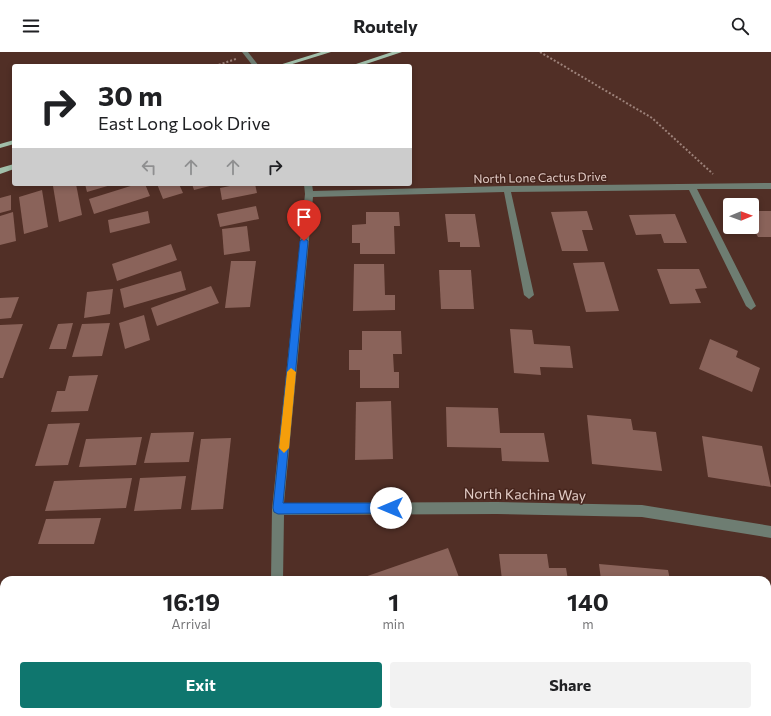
<!DOCTYPE html>
<html lang="en">
<head>
<meta charset="utf-8">
<style>
	:root { --surface:#fff; --page:#f2f2f2; --text:#202124; --muted:#757577; --accent:#0f766e }
	body { margin:0; font-family:Commissioner,sans-serif; background:var(--page); color:var(--text); height:100vh; display:flex; flex-direction:column; font-size:15px; white-space:nowrap }
	* { box-sizing:border-box; margin:0 }
	p { font-size:13px; color:var(--muted) }
	.icon { flex:none; width:22px; height:22px; fill:none; stroke:currentColor; stroke-width:2; stroke-linecap:round; stroke-linejoin:round }
	.map { position:relative; flex:1; overflow:hidden }
	.sheet { position:absolute; left:0px; top:524px; width:771px; height:140px; display:flex; flex-direction:column; background:var(--surface); border-radius:12px 12px 0 0; box-shadow:0 2px 6px #0003 }
	.sheet>* { flex:none }
	.banner { position:absolute; left:12px; top:12px; width:400px; height:122px; border-radius:4px; box-shadow:0 2px 6px #0003; background:#fff; color:var(--text); overflow:hidden }
	.needle { width:26px; rotate:89deg }
	.tools { position:absolute; left:723px; top:146px; display:grid; gap:8px }
	.tools a { display:grid; place-items:center; width:36px; height:36px; border-radius:4px; background:var(--surface); box-shadow:0 2px 6px #0003; font-size:20px }
	.pin { position:absolute; display:grid; place-items:center; width:34px; height:34px; color:#fff; margin:-41px -17px; border-radius:50% 50% 50% 0; rotate:-45deg; box-shadow:0 0 4px #0007 }
	.pin .icon { rotate:45deg }
	.me { position:absolute; width:44px; margin:-22px; rotate:270deg; stroke-linejoin:round; filter:drop-shadow(0 0 3px #0008) }
	.turn { display:flex; align-items:center; gap:14px; height:84px; padding:0 20px; font-size:18px }
	.turn .icon { width:52px; height:52px; stroke-width:2.5 }
	.turn b { display:block; font-size:28px; line-height:34px }
	.lanes { display:flex; align-items:center; height:38px; padding:0 20px; background:#0003; justify-content:center; gap:20px; direction:ltr }
	.lanes .off { opacity:.35 }
	.eta { display:flex; justify-content:space-evenly; align-items:center; height:68px; text-align:center }
	.eta b { font-size:24px; font-weight:700; line-height:28px }
	.primary-button { display:flex; gap:8px; margin-top:auto; padding:8px 20px }
	.primary-button a { flex:1; height:46px; border-radius:4px; background:var(--accent); color:#fff; font-size:16px; font-weight:700; line-height:46px; text-align:center }
	.primary-button a+a { background:var(--page); color:var(--text) }
	header { display:flex; justify-content:space-between; align-items:center; height:52px; padding:0 20px; background:var(--surface); font-size:18px; font-weight:700 }
	.map>svg:first-child { display:block }
	.building { fill:#8a635a }
	.lines { fill:none; stroke-linecap:round; stroke-linejoin:round }
	.path { stroke:#9d827a; stroke-width:2; stroke-dasharray:2 2; stroke-linecap:butt }
	.minor { fill:#6e7d72; fill-rule:evenodd }
	.major { fill:#a1bfaa; fill-rule:evenodd }
	.route { fill:#1a73e8; stroke:#114b97 }
	.slow { fill:#f59e0b }
	.labels { text-anchor:middle; dominant-baseline:central; stroke-width:3; stroke-linejoin:round; paint-order:stroke }
	.far-street-label { font-size:12px; fill:#e2ccc6; stroke:#46251d }
	.street-label { font-size:14px; fill:#e2ccc6; stroke:#46251d }
</style>
</head>
<body>
<header><svg class="icon" aria-label="menu" viewBox="0 0 24 24"><path d="M4 6h16M4 12h16M4 18h16"/></svg>Routely<svg class="icon" aria-label="search" viewBox="0 0 24 24"><circle cx="10" cy="10" r="6"/><path d="M15 15l6 6"/></svg></header>
<div class="map">
<svg width="771" height="664" viewBox="0 0 771 664">
	<rect width="100%" height="100%" fill="#512f26"/>
	<g class="building">
		<polygon points="61,132 76,132 82,163 59,170 53,134"/>
		<polygon points="85,132 110,132 111,133 87,140"/>
		<polygon points="137,132 145,132 150,144 94,162 89,147"/>
		<polygon points="157,132 179,132 183,141 163,147"/>
		<polygon points="192,132 213,132 214,133 194,138"/>
		<polygon points="240,132 255,132 257,141 222,148 220,136"/>
		<polygon points="42,138 48,175 24,182 19,145"/>
		<polygon points="11,143 11,158 0,161 0,146"/>
		<polygon points="256,154 259,167 220,175 217,162"/>
		<polygon points="148,159 150,171 110,181 108,168"/>
		<polygon points="587,159 593,178 582,178 588,199 562,199 551,160"/>
		<polygon points="752,159 771,159 771,185 758,185 752,174"/>
		<polygon points="13,160 16,189 0,193 0,164"/>
		<polygon points="366,160 399,160 400,174 394,174 395,202 360,202 360,191 352,191 352,173 366,172"/>
		<polygon points="445,162 475,162 480,195 460,195 460,190 448,190"/>
		<polygon points="675,162 687,191 664,191 661,182 636,183 629,163"/>
		<polygon points="247,174 250,199 224,203 222,177"/>
		<polygon points="171,192 177,208 117,229 112,212"/>
		<polygon points="231,209 256,209 250,255 225,256"/>
		<polygon points="604,210 619,259 586,260 573,211"/>
		<polygon points="354,212 384,212 385,243 395,243 395,258 353,259"/>
		<polygon points="657,217 699,217 707,236 695,237 701,251 670,252"/>
		<polygon points="439,218 471,218 474,257 441,257"/>
		<polygon points="181,219 186,238 124,256 120,237"/>
		<polygon points="211,234 219,251 157,274 151,256"/>
		<polygon points="113,237 110,262 84,266 87,240"/>
		<polygon points="19,245 11,266 0,267 0,246"/>
		<polygon points="144,263 150,288 125,297 119,271"/>
		<polygon points="73,271 66,297 49,297 58,272"/>
		<polygon points="110,271 102,304 72,305 82,272"/>
		<polygon points="23,272 3,326 0,326 0,273"/>
		<polygon points="510,277 532,278 534,292 570,294 573,316 540,315 541,323 514,321"/>
		<polygon points="362,279 401,279 402,302 393,302 394,320 399,320 399,336 360,336 360,318 349,318 349,298 362,298"/>
		<polygon points="710,287 738,299 736,305 760,316 752,340 699,317"/>
		<polygon points="98,323 88,359 51,360 57,339 65,339 69,324"/>
		<polygon points="391,349 393,407 355,408 356,350"/>
		<polygon points="446,355 498,356 500,381 544,381 549,410 502,409 501,396 447,395"/>
		<polygon points="587,363 631,367 633,378 656,380 662,419 592,412"/>
		<polygon points="80,371 68,413 35,414 48,372"/>
		<polygon points="194,380 189,410 144,411 151,381"/>
		<polygon points="702,384 762,394 771,435 708,425"/>
		<polygon points="142,385 136,413 79,415 86,387"/>
		<polygon points="231,386 223,457 191,458 201,387"/>
		<polygon points="186,424 181,457 134,459 140,426"/>
		<polygon points="132,426 126,456 45,459 54,429"/>
		<polygon points="101,466 94,492 38,492 46,467"/>
		<polygon points="448,496 460,528 356,528"/>
		<polygon points="499,502 547,502 549,516 566,516 568,528 502,528"/>
		<polygon points="599,512 668,518 670,528 601,528"/>
		<polygon points="767,532 771,533 771,574 767,574"/>
		<polygon points="181,660 217,660 216,664 180,664"/>
		<rect x="355" y="660" width="95" height="4"/>
		<polygon points="643,660 672,660 700,664 643,664"/>
		<polygon points="127,661 164,661 164,664 126,664"/>
	</g>
	<g class="lines">
		<g class="path">
			<polyline points="540,0 652,66 713,122"/>
			<polyline points="215,14 236,7"/>
		</g>
		<g class="minor">
			<polygon points="242,0 248,0 259,14 253,14"/>
			<polygon points="771,131 771,137 697,137 756,254 751,258 746,254 689,138 511,140 534,243 529,247 524,243 504,140 313,145 284,451 497,450 642,453 771,474 771,486 642,465 497,462 284,463 283,528 271,528 272,457 305,142 304,132 312,132 313,139 507,134"/>
			<polygon points="268,660 282,660 281,664 267,664"/>
		</g>
		<g class="major">
			<polygon points="321,0 331,0 286,14 276,14"/>
			<polygon points="392,0 402,0 360,14 350,14"/>
			<polygon points="14,88 14,92 0,96 0,92"/>
			<polygon points="14,112 14,117 0,122 0,116"/>
		</g>
	</g>
	<polygon class="route" points="304,186 308,189 283,451 391,451 395,452 396,456 395,459 391,461 278,462 274,460 273,456 300,189"/>
	<polygon class="slow" points="291,316 296,320 289,396 284,401 279,396 287,320"/>
	<g class="labels">
		<g class="far-street-label">
			<text transform="translate(540 125) rotate(-1)">North Lone Cactus Drive</text>
		</g>
		<g class="street-label">
			<text transform="translate(525 442) rotate(1)">North Kachina Way</text>
		</g>
	</g>
</svg>
<div class="tools">
<a><svg class="needle" viewBox="-14 -14 28 28"><path d="M0-13l5 13h-10z" fill="#e53935"/><path d="M0 13l5-13h-10z" fill="#757577"/></svg></a>
</div>
<div class="pin" style="left:304px;top:189px;background:#d93025"><svg class="icon" aria-label="arrive" viewBox="0 0 24 24"><path d="M6 21V4h12l-3 4 3 4H6"/></svg></div>
<svg class="me" style="left:391px;top:456px" viewBox="-20 -20 40 40"><circle r="19" fill="#fff"/><path d="M0-13L10 11 0 6-10 11z" fill="#1a73e8"/></svg>
<div class="banner">
<div class="turn"><svg class="icon" aria-label="right" viewBox="0 0 24 24"><path d="M7 20v-9h11M14 6l5 5-5 5"/></svg><div><b>30 m</b>East Long Look Drive</div></div>
<div class="lanes"><svg class="icon off" aria-label="left" viewBox="0 0 24 24"><path d="M17 20v-9H6M10 6l-5 5 5 5"/></svg><svg class="icon off" aria-label="ahead" viewBox="0 0 24 24"><path d="M12 20V5M6 11l6-6 6 6"/></svg><svg class="icon off" aria-label="ahead" viewBox="0 0 24 24"><path d="M12 20V5M6 11l6-6 6 6"/></svg><svg class="icon" aria-label="right" viewBox="0 0 24 24"><path d="M7 20v-9h11M14 6l5 5-5 5"/></svg></div>
</div>
<section class="sheet">
<div class="eta">
<div><b>16:19</b><p>Arrival</p></div>
<div><b>1</b><p>min</p></div>
<div><b>140</b><p>m</p></div>
</div>
<div class="primary-button"><a>Exit</a><a>Share</a></div>
</section>
</div>
</body>
</html>
